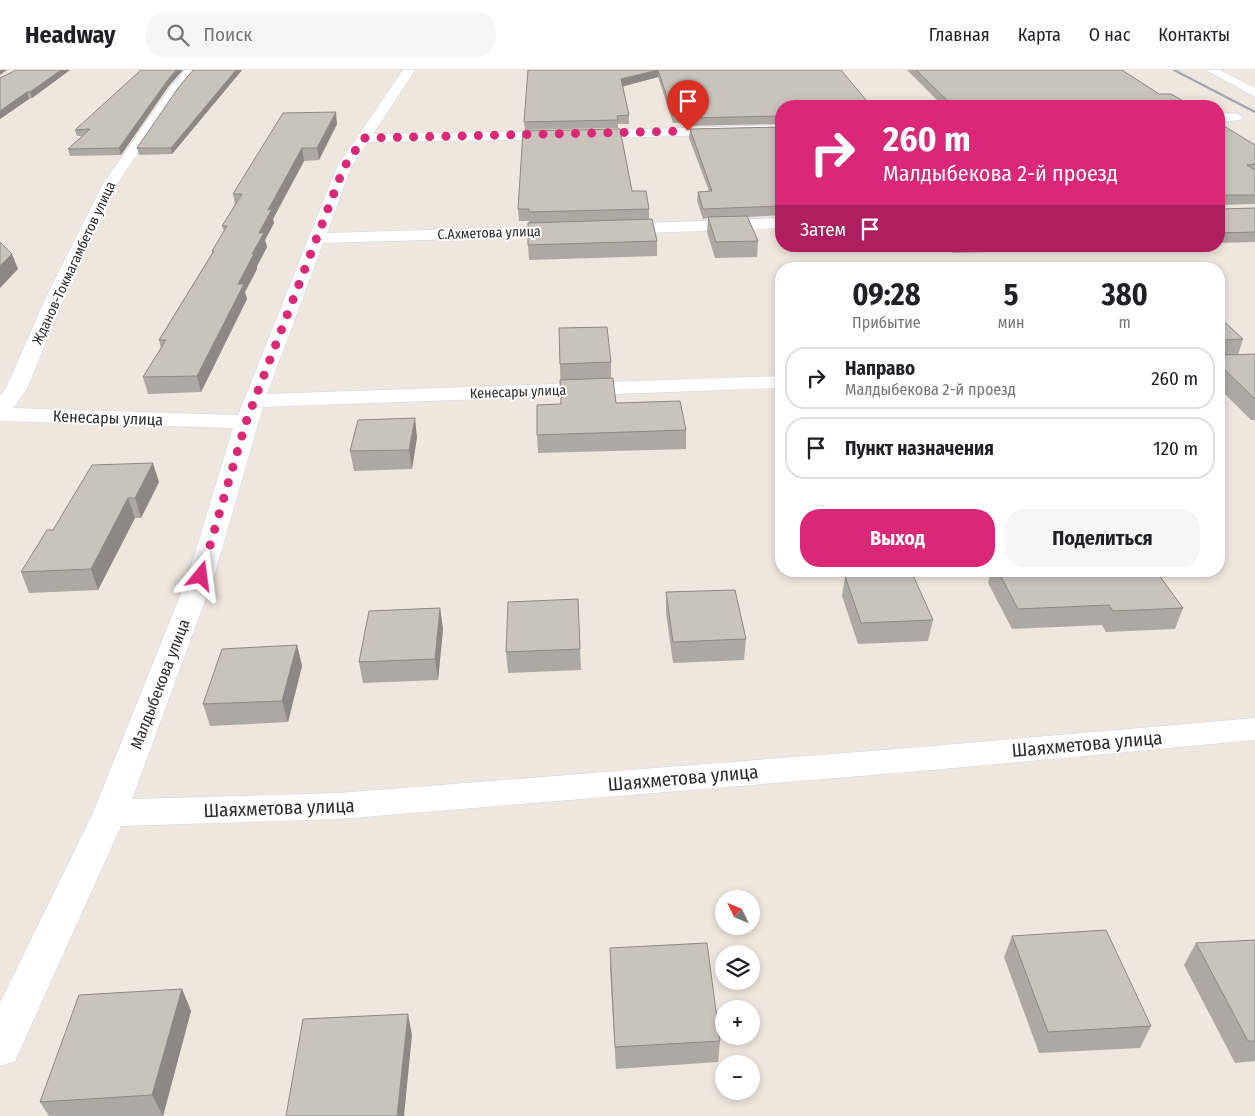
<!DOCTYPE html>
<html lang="ru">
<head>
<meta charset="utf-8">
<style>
	:root { --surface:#fff; --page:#f6f6f6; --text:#202124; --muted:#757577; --line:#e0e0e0; --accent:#db2777 }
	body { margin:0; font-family:"Fira Sans Condensed",sans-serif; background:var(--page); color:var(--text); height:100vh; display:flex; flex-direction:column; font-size:19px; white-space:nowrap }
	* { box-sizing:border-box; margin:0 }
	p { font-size:16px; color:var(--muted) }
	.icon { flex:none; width:28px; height:28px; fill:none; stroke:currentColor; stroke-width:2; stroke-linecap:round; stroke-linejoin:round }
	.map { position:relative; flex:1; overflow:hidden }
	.sheet { position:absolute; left:775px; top:192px; width:450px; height:315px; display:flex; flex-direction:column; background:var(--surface); border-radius:20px; box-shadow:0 2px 8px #0003 }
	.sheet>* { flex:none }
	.banner { position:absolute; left:775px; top:30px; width:450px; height:152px; border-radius:20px; box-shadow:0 2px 8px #0003; background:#db2777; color:#fff; overflow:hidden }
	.needle { width:32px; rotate:313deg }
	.buttons { position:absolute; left:715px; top:820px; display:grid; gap:10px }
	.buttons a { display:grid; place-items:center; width:45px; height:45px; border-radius:50%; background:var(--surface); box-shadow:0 2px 8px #0003; font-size:25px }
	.pin { position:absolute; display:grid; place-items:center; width:42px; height:42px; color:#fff; margin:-51px -21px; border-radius:50% 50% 50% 0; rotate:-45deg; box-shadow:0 0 5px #0007 }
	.pin .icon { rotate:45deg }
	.me { position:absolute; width:55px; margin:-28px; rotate:16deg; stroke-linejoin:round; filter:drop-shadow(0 0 4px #0008) }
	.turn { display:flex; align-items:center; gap:18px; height:105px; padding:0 25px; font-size:22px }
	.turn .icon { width:65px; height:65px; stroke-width:2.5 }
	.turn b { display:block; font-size:35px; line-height:42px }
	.then { display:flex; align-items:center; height:48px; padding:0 25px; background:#0003; gap:10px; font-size:19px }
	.eta { display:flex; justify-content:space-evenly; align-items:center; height:85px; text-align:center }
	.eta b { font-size:30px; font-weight:700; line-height:35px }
	.primary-button { display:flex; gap:10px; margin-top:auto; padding:10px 25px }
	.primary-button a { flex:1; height:58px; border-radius:20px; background:var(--accent); color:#fff; font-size:20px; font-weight:700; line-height:58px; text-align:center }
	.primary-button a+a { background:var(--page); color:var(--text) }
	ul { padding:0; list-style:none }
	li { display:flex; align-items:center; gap:15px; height:62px; margin:0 10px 8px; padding:0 15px; border:2px solid var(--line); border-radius:20px }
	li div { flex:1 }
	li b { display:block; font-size:19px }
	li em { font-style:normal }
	header { display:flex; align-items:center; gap:30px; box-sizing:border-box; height:70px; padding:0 25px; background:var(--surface); border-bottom:1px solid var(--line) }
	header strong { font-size:24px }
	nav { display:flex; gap:28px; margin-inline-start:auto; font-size:18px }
	.search { width:350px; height:45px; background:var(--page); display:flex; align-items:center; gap:12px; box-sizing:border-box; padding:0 18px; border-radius:20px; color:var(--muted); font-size:19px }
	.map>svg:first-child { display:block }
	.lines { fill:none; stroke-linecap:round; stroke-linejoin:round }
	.minor-casing { stroke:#d1d6e6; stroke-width:1 }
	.minor { fill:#fff; fill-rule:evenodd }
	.rail { stroke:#9ea3b8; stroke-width:2 }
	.wall { fill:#aea8a2 }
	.shaded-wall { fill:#8d8884 }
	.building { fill:#cac3bc; stroke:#8d8884 }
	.route { stroke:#db2777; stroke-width:9; stroke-dasharray:0 16.2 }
	.labels { text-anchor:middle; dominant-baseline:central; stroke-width:4; stroke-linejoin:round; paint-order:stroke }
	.far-street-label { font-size:14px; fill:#2c2c2c; stroke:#fff }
	.street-label { font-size:16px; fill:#2c2c2c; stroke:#fff }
	.near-street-label { font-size:19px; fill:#2c2c2c; stroke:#fff }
</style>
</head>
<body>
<header>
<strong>Headway</strong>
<div class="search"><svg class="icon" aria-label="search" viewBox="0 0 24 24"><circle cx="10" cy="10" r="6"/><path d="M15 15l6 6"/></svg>Поиск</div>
<nav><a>Главная</a><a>Карта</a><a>О нас</a><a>Контакты</a></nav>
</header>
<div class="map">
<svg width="1255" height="1046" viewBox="0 0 1255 1046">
	<rect width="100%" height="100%" fill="#efe6dd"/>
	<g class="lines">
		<defs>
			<g id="minor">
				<polygon points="185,0 197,0 178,23 117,114 66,223 27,319 13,338 238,345 337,97 403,0 415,0 373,64 577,61 781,55 781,63 577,69 368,72 351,97 327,163 565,156 571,158 573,161 571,164 565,166 323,173 267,324 781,306 781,318 263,337 214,506 132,729 339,723 921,677 1255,648 1255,670 921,701 339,749 121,756 15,991 0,996 0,933 93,743 188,506 233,358 0,351 0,326 6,318 48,223 103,114 170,18"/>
				<polygon points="1206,0 1220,0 1255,18 1255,27"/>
				<polygon points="1236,43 1242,47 1240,50 1219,52 1219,44"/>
				<polygon points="781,148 781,158 618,164 612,162 610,159 612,156 618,154"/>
			</g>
		</defs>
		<use href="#minor" class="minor-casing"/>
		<use href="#minor" class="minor"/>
		<polyline class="rail" points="1174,0 1255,42"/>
	</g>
	<g class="wall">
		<polygon points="16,0 70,0 32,28 29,29 0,49 0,8"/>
		<polygon points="193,0 242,0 172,84 139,85 137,78"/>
		<polygon points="528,0 841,0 781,36 781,54 685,56 684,53 673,53 658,7 623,16 629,45 629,54 618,54 618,58 525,60 524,52"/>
		<polygon points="907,0 1122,0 1159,24 1192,36 943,36"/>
		<polygon points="168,17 121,85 70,86 68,79 82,66 77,66 75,60"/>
		<polygon points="1219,53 1255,75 1255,134 1220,135 1220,137 1222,139 1255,138 1255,172 1219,173"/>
		<polygon points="337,54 319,90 304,91 273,149 274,153 265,170 267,177 257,196 257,199 245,222 247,229 201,322 148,324 143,307 161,278 159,270 212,183 212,181 224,161 222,156 235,135 233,124"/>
		<polygon points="781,57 781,145 748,147 758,171 757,187 715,188 707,162 708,148 703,149 697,131 698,122 709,121 689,68 690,59"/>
		<polygon points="632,121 649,139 649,149 657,171 657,186 529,190 528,175 529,151 519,151 518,139"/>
		<polygon points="900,176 994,176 993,182 952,183 950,180 903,181"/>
		<polygon points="1064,176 1089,176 1064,177"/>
		<polygon points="1219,247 1243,269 1238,285 1255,284 1255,350 1251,350 1219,318"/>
		<polygon points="559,258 611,292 611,308 616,333 686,360 686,379 538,383 537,365 561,334"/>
		<polygon points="417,367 412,399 354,401 350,381"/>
		<polygon points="159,412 141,448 135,448 98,520 29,523 21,502 53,460"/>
		<polygon points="991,501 1156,501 1183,538 1175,559 1106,562 1102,555 1012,559 988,513"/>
		<polygon points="845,506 933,550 928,571 858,574 842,526"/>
		<polygon points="666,522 746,569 744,590 673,593 666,543"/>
		<polygon points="578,529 581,600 508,603 506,582"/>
		<polygon points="440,538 443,559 438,610 363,613 359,592"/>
		<polygon points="297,575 302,596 288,652 210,656 203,634"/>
		<polygon points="1012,866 1151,956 1140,978 1039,983 1004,887"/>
		<polygon points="1255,870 1255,991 1235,993 1184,895 1196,873"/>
		<polygon points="610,878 720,971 718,992 616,999 610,900"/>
		<polygon points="182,919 191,941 163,1046 49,1046 40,1032"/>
	</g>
	<g class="shaded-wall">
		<polygon points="0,0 7,0 0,5"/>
		<polygon points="61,0 70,0 32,28 30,22"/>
		<polygon points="176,0 183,0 168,17 121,85 119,78 167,11"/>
		<polygon points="236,0 242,0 172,84 171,78"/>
		<polygon points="658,0 658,7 621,17 621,9"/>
		<polygon points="27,22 29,29 0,49 0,41"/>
		<polygon points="336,42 337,54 319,90 317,78"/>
		<polygon points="302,78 304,91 273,149 274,153 265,170 267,177 257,196 257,199 245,222 247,229 201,322 197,306 252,184 259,163 268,140"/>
		<polygon points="12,184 18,199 0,218 0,196"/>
		<polygon points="415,348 417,367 412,399 409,380"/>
		<polygon points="153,393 159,412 141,448 135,428"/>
		<polygon points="128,428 135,448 98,520 91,499"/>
		<polygon points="440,538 443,559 438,610 435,589"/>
		<polygon points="297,575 302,596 288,652 282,631"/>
		<polygon points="182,919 191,941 163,1046 152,1025"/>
		<polygon points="408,944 412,965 404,1046 397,1046"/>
	</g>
	<g class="building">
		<polygon points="16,0 61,0 30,22 27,22 0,41 0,8"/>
		<polygon points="141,0 176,0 167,11 119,78 68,79 90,59 75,60"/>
		<polygon points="193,0 236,0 171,78 137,78 178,18"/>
		<polygon points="528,0 658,0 621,9 629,45 617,46 618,50 524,52"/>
		<polygon points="658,0 841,0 871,36 781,36 781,46 685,48 684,45 673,45"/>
		<polygon points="916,0 1122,0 1159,24 1171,24 1192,36 953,36"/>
		<polygon points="336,42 317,78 302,78 268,140 272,139 259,163 264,163 252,184 254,184 238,214 244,214 197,306 143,307 166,270 159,270 214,181 212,181 227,156 222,156 242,124 233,124 283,43"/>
		<polygon points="1219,53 1255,75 1255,94 1247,95 1255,100 1255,125 1222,125 1220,127 1220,137 1222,139 1255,138 1255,162 1219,163"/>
		<polygon points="781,57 781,136 703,139 698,122 712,121 690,59"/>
		<polygon points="620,59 632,121 646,121 649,139 529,142 529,139 518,139 523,61"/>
		<polygon points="747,146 758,171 716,172 708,147"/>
		<polygon points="652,149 657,171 528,175 528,153"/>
		<polygon points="0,172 12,184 0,196"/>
		<polygon points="1219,247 1243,269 1224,270 1224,285 1255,284 1255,329 1219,294"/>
		<polygon points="607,257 611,292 560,294 559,258"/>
		<polygon points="613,308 616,333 680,331 686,360 537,365 537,335 561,334 560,310"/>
		<polygon points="415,348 409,380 350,381 358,350"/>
		<polygon points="153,393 135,428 128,428 91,499 21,502 47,460 53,460 92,395"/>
		<polygon points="998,501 1156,501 1183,538 1113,541 1109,535 1018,539"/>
		<polygon points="912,503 933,550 861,553 845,506"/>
		<polygon points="735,520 746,569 673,572 666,522"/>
		<polygon points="578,529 580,579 506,582 508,532"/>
		<polygon points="440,538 435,589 359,592 369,541"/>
		<polygon points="297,575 282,631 203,634 222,579"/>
		<polygon points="1106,860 1151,956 1048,962 1012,866"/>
		<polygon points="1255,870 1255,971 1248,971 1196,873"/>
		<polygon points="707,873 720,971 615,977 610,878"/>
		<polygon points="182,919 152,1025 40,1032 79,925"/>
		<polygon points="408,944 397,1046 286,1046 303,949"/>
	</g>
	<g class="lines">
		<polyline class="route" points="201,506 246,352 344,97 364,68 688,61"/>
	</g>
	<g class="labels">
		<g class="far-street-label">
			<text transform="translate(489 163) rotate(-2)">С.Ахметова улица</text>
			<text transform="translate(74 193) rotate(-65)">Жданов-Токмагамбетов улица</text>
			<text transform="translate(518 322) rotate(-2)">Кенесары улица</text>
		</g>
		<g class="street-label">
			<text transform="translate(108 348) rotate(2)">Кенесары улица</text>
			<text transform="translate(160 614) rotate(-69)">Малдыбекова улица</text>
		</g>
		<g class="near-street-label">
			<text transform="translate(1087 674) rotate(-5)">Шаяхметова улица</text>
			<text transform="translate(683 708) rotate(-5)">Шаяхметова улица</text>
			<text transform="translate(279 738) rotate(-2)">Шаяхметова улица</text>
		</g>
	</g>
</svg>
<div class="buttons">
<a><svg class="needle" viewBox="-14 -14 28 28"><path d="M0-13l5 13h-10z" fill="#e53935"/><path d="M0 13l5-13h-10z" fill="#757577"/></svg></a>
<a><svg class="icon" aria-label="layers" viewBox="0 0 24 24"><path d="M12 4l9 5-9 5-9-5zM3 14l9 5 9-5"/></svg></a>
<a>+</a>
<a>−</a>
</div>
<div class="pin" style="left:688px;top:61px;background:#d93025"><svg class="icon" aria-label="arrive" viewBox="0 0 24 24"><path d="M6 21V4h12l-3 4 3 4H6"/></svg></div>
<svg class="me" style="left:201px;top:506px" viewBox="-20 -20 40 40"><path d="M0-17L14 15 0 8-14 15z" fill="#db2777" stroke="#fff" stroke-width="4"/></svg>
<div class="banner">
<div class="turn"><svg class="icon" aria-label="right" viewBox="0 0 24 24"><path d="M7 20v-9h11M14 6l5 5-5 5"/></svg><div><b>260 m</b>Малдыбекова 2-й проезд</div></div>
<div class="then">Затем<svg class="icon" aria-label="arrive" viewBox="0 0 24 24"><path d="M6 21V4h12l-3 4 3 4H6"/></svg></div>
</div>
<section class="sheet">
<div class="eta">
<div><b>09:28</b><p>Прибытие</p></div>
<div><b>5</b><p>мин</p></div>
<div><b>380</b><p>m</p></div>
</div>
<ul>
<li><svg class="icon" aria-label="right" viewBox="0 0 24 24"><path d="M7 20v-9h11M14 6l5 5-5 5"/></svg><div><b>Направо</b><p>Малдыбекова 2-й проезд</p></div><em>260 m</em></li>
<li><svg class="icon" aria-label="arrive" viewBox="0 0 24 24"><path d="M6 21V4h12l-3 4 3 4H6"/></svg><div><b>Пункт назначения</b></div><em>120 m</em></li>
</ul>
<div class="primary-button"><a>Выход</a><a>Поделиться</a></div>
</section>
</div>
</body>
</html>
